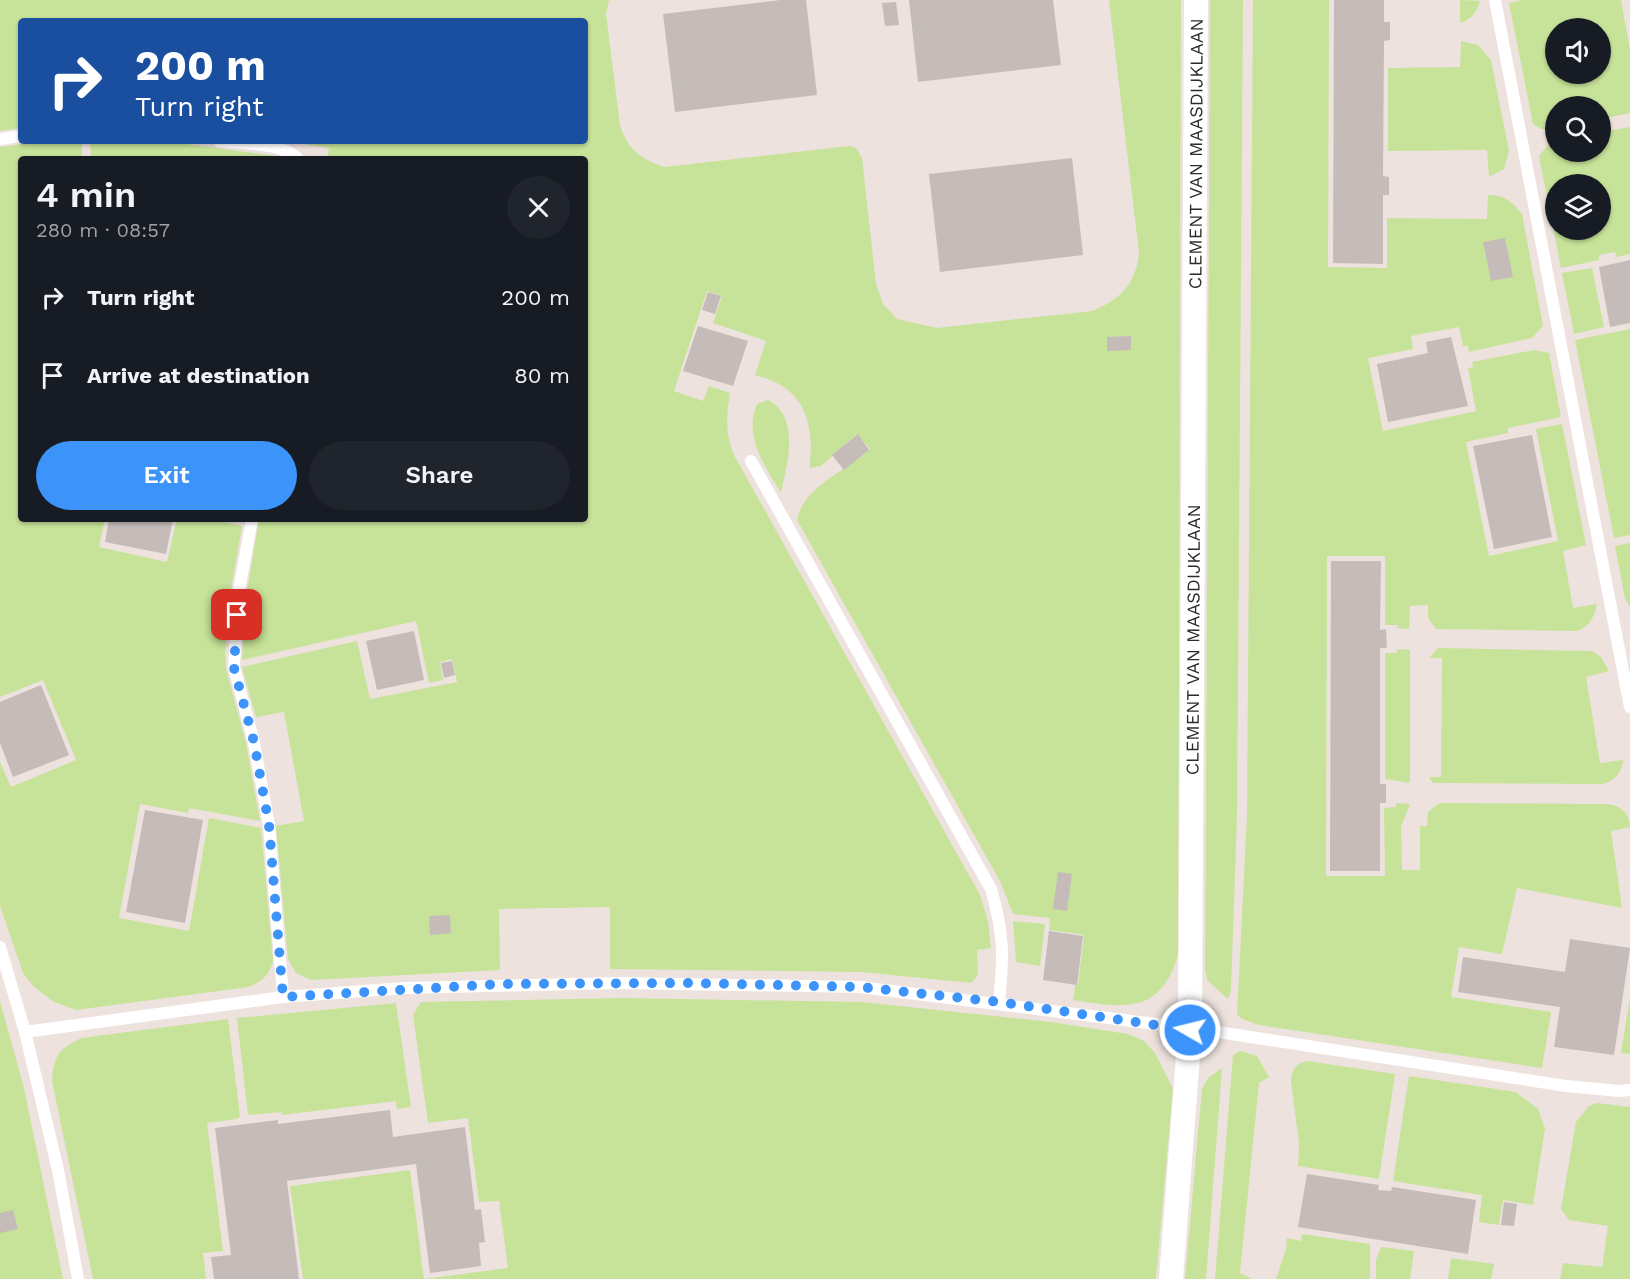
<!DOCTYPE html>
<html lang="en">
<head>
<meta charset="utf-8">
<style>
	:root { --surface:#171b24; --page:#20242c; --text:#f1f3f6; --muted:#9ea1a6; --accent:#3c94fa }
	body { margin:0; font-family:"Work Sans",sans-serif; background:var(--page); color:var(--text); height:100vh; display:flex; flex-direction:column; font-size:22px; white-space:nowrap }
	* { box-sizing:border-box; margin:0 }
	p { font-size:20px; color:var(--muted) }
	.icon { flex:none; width:33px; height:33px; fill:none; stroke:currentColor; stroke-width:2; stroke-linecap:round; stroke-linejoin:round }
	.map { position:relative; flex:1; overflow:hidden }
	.drawer { position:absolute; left:18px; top:156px; width:570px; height:366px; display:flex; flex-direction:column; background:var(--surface); border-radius:6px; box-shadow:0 2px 4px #0004 }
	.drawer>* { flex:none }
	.top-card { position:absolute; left:18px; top:18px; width:570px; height:126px; border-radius:6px; box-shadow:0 2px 4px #0004; background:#1a4fa0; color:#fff; overflow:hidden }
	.buttons { position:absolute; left:1545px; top:18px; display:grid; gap:12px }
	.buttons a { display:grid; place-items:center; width:66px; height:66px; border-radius:50%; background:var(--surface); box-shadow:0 2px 4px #0004; font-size:30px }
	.pin { position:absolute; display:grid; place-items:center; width:51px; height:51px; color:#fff; margin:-26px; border-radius:12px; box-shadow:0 3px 9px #0006 }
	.me { position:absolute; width:66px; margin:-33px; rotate:278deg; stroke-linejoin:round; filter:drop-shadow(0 0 4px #0008) }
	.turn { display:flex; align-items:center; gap:21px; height:126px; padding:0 18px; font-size:27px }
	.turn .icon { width:78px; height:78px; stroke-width:2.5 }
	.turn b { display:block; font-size:42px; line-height:51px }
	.round { display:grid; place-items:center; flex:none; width:63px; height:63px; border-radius:32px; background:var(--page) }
	.head { display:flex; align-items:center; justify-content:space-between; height:102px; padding:0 18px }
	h1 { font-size:36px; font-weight:600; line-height:45px }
	.button { display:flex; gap:12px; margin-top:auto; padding:12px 18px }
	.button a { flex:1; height:69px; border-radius:36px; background:var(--accent); color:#fff; font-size:24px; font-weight:600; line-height:69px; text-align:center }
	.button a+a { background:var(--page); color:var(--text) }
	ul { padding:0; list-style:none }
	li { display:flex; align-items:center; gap:18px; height:78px; padding:0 18px }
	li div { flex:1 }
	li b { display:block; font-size:22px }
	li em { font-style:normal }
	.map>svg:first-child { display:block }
	.green { fill:#c7e399; fill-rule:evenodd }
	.building { fill:#c5bcb9 }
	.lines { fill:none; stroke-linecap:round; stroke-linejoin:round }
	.service { stroke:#fff; stroke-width:12 }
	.minor { stroke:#fff; stroke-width:24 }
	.route { stroke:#3c94fa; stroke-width:10; stroke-dasharray:0 18 }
	.labels { text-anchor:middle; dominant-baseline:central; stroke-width:5; stroke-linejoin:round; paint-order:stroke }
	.street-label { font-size:18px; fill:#2b2b2b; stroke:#fff }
</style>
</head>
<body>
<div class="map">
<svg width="1630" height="1279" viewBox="0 0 1630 1279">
	<rect width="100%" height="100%" fill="#ede2dd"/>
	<g class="green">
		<path d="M0,0H609L606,14L620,125C627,149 641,159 664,167L849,146L856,148L862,158L876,284L883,304L897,319L937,328L1092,311C1120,300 1136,284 1139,253L1109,0H1181L1178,955C1160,1015 1124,1008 1073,1000L1075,985H1078L1084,935L1049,930L1050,918L1013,914L1000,881L797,520C805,484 846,472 870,449L857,434L821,466L810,468C809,461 811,453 811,445C809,405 793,385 755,375L766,341L713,323L722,296L707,291L674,391L703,401L709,386L730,393C726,418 725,434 735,457L980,895L988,921L991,948L977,950L978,975L971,983L861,972L610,969V907L499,909L500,970L311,980L296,973L288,959L276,826L304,821L284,712L256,717L242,667L357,641L370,699L457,682L452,659L440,662L443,680L429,683L416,621L242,660L246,597L259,519H585V159H327L329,148L285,141H585V21H21V128L0,131Z"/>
		<polygon points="1210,0 1243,0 1237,815 1231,990 1228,999 1208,981 1205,972"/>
		<path d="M1253,0H1329L1328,267L1387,268V218L1487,219L1488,195C1505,195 1511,201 1522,214L1543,326L1532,338L1469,352L1468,346H1463L1459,327L1411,336L1413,349L1368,358L1383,431L1476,411L1468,368L1473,367L1472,362L1534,350L1549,353L1561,417L1508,428V433L1466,442L1489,556L1558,541L1536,429L1562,424L1586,545L1563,551L1573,608L1597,604C1594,618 1590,625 1578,631L1436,629L1428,618V605L1410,606L1409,629L1398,628L1397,625H1385V556H1327L1326,876H1385L1384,808L1396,807V803L1410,804L1401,827L1402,870H1420V826H1427L1428,812L1440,803L1608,804C1621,806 1630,813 1630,827L1611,831L1622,908L1517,888L1502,954L1459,947L1451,997L1551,1012L1542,1068L1259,1025L1242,1019L1237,1014L1247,816Z"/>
		<path d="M1460,0L1480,1C1476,13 1472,19 1460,23Z"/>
		<path d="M1523,0H1621L1630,50V113L1601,119L1600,106H1556L1555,129H1541L1533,124L1509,3ZM1556,28H1600V74H1556Z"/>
		<polygon points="1461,41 1478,45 1491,60 1509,151 1504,169 1489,177 1487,150 1388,151 1388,68 1460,67"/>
		<path d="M1630,127V254L1616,257L1615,252L1599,255V260L1561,268L1539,156L1548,145L1555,141L1556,152H1600L1601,132ZM1556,184H1600V230H1556Z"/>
		<path d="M48,141H82V159H21V519H105L99,547L167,562L177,519H209L242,526L230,595L225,652L226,669L246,743L260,821L189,808L188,813L140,804L119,918L189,931L209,818L261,828L273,961C269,975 263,981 249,987L76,1010L54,1002L34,987L23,973L0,906V762L11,787L76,760L43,680L0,697V147Z"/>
		<polygon points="90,141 185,144 277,156 281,159 91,159"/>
		<polygon points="1592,268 1604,327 1574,334 1562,273"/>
		<polygon points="1630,329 1630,535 1614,538 1575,340"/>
		<path d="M768,400C801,417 787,465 781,493C765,466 743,437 757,404Z"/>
		<polygon points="1630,543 1630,607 1625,599 1615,546"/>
		<path d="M1438,648L1592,651L1601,657L1609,671L1586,677L1600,763L1623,760C1622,773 1616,779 1603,784L1433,783L1429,777H1441L1442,658H1429Z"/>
		<polygon points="1397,649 1410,650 1410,783 1385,779 1385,653 1397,653"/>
		<polygon points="1013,921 1045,924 1040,966 1016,962"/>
		<polygon points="1630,997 1630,1054 1621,1053"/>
		<polygon points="622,998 861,1002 1051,1022 1128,1034 1144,1041 1155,1053 1173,1089 1156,1279 303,1279 290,1186 410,1170 424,1279 508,1268 499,1201 479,1202 468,1118 428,1123 413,1015 421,1002"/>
		<polygon points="0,1001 24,1088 63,1279 0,1279"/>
		<polygon points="396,1003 411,1107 397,1109 396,1101 282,1115 282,1112 248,1115 237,1018"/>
		<path d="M228,1019L240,1116L237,1119L207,1123L223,1251L203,1253L206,1279H93L52,1081C54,1055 58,1050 81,1038Z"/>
		<polygon points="1240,1051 1257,1056 1269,1077 1259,1083 1240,1273 1252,1279 1215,1279 1233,1055"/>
		<path d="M1307,1061L1395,1074L1379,1179L1298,1166L1299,1144L1291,1081C1292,1069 1295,1064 1307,1061Z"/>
		<polygon points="1222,1068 1206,1279 1185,1279 1202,1089 1208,1078"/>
		<polygon points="1409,1076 1516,1092 1538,1109 1545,1128 1533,1205 1503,1200 1499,1225 1479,1222 1482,1195 1393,1181"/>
		<polygon points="1597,1103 1630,1107 1630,1279 1560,1279 1563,1263 1602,1267 1608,1226 1569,1220 1561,1209 1576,1122 1589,1106"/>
		<polygon points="1302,1234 1370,1244 1370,1279 1276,1279 1286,1249 1287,1238 1301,1241"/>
		<polygon points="1381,1247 1414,1251 1410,1279 1376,1279 1376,1260"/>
		<polygon points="1451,1258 1494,1264 1491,1279 1448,1279"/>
	</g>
	<g class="building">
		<polygon points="780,0 806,0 817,95 675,112 663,14"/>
		<polygon points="909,0 1053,0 1061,65 918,82"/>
		<polygon points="1334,0 1384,0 1384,22 1390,22 1390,40 1384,41 1383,176 1389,177 1389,195 1383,195 1383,264 1333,263"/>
		<polygon points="896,2 899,25 885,26 882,3"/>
		<polygon points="1072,158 1083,255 940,272 929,174"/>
		<polygon points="1505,238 1513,277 1491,281 1483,242"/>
		<polygon points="1630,260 1630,323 1610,327 1599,267"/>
		<polygon points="708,292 721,296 715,314 702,310"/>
		<polygon points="698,326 748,341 733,386 683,371"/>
		<polygon points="1131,336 1131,350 1107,351 1107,337"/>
		<polygon points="1451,337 1468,406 1388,422 1377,364 1428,353 1426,342"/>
		<polygon points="858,434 869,450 844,470 832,455"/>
		<polygon points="1532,435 1552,537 1494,549 1473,446"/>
		<polygon points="109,519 173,519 166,554 105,542"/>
		<polygon points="1331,561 1381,561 1380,630 1386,629 1387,648 1380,648 1380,784 1386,784 1386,803 1380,803 1380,871 1330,871"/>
		<polygon points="414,631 424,680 377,690 366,641"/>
		<polygon points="452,661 455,675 444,678 441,663"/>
		<polygon points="41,685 69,755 13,777 0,743 0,702"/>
		<polygon points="145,810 203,820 185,923 126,912"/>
		<polygon points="1058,872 1072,874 1067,911 1053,909"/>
		<polygon points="450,915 451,933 430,935 429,916"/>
		<polygon points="1049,931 1083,936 1077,985 1043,980"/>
		<polygon points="1570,939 1630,948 1614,1055 1554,1047 1560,1007 1458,992 1463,957 1565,972"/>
		<polygon points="390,1110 393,1137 465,1127 475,1210 481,1209 485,1242 479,1243 481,1266 430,1273 416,1164 287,1181 299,1279 214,1279 211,1257 231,1255 215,1128 278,1120 278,1124"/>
		<polygon points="1307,1174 1379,1185 1378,1190 1391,1191 1392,1187 1476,1200 1468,1254 1298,1227"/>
		<polygon points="1504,1202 1517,1204 1514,1226 1501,1225"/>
		<polygon points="13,1210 18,1229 0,1233 0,1213"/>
	</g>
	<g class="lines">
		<g class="service">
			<polyline points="1495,0 1630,707"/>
			<polyline points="0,139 21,136"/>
			<path d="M219,141C239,143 285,143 298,159"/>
			<path d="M751,461L991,889C1004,934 1004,956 999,1002"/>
			<polyline points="252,519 238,596 234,667 254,743 269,825 283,997"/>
			<polyline points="0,947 25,1032 283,997 404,988 620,983 860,987 1212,1031 1566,1086 1619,1091 1630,1090"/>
			<polyline points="25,1032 58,1170 78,1279"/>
		</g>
		<path class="minor" id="s1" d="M1171,1279L1190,1030L1196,0"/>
	</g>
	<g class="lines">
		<polyline class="route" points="237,615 234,668 254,742 269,825 283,997 501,984 689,983 860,987 999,1002 1190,1030"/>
	</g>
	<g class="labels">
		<g class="street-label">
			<text stroke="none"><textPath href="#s1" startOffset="1126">CLEMENT VAN MAASDIJKLAAN</textPath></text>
			<text stroke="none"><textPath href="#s1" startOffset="640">CLEMENT VAN MAASDIJKLAAN</textPath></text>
		</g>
	</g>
</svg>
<div class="buttons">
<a><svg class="icon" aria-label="sound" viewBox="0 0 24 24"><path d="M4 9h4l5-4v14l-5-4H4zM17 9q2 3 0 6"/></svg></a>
<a><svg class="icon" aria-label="search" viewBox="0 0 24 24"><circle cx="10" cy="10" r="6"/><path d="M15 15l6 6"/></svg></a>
<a><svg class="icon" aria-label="layers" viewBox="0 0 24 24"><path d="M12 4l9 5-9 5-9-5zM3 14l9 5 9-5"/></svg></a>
</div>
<div class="pin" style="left:237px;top:615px;background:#d93025"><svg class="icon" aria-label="arrive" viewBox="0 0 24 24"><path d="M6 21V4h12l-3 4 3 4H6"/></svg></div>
<svg class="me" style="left:1190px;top:1030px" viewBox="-20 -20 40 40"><circle r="17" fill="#3c94fa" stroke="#fff" stroke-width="3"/><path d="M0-11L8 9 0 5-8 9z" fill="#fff"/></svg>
<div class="top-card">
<div class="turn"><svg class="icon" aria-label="right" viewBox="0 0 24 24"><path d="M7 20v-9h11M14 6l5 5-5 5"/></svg><div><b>200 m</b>Turn right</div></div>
</div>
<section class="drawer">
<div class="head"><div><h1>4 min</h1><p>280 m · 08:57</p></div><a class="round"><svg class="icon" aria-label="close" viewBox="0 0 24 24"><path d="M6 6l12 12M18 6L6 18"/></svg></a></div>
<ul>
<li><svg class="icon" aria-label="right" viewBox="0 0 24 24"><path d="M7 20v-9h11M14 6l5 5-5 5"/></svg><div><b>Turn right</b></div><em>200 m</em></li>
<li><svg class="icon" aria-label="arrive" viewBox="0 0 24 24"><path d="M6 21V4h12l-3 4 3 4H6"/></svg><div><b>Arrive at destination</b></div><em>80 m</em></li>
</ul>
<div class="button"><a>Exit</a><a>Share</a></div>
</section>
</div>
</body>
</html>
